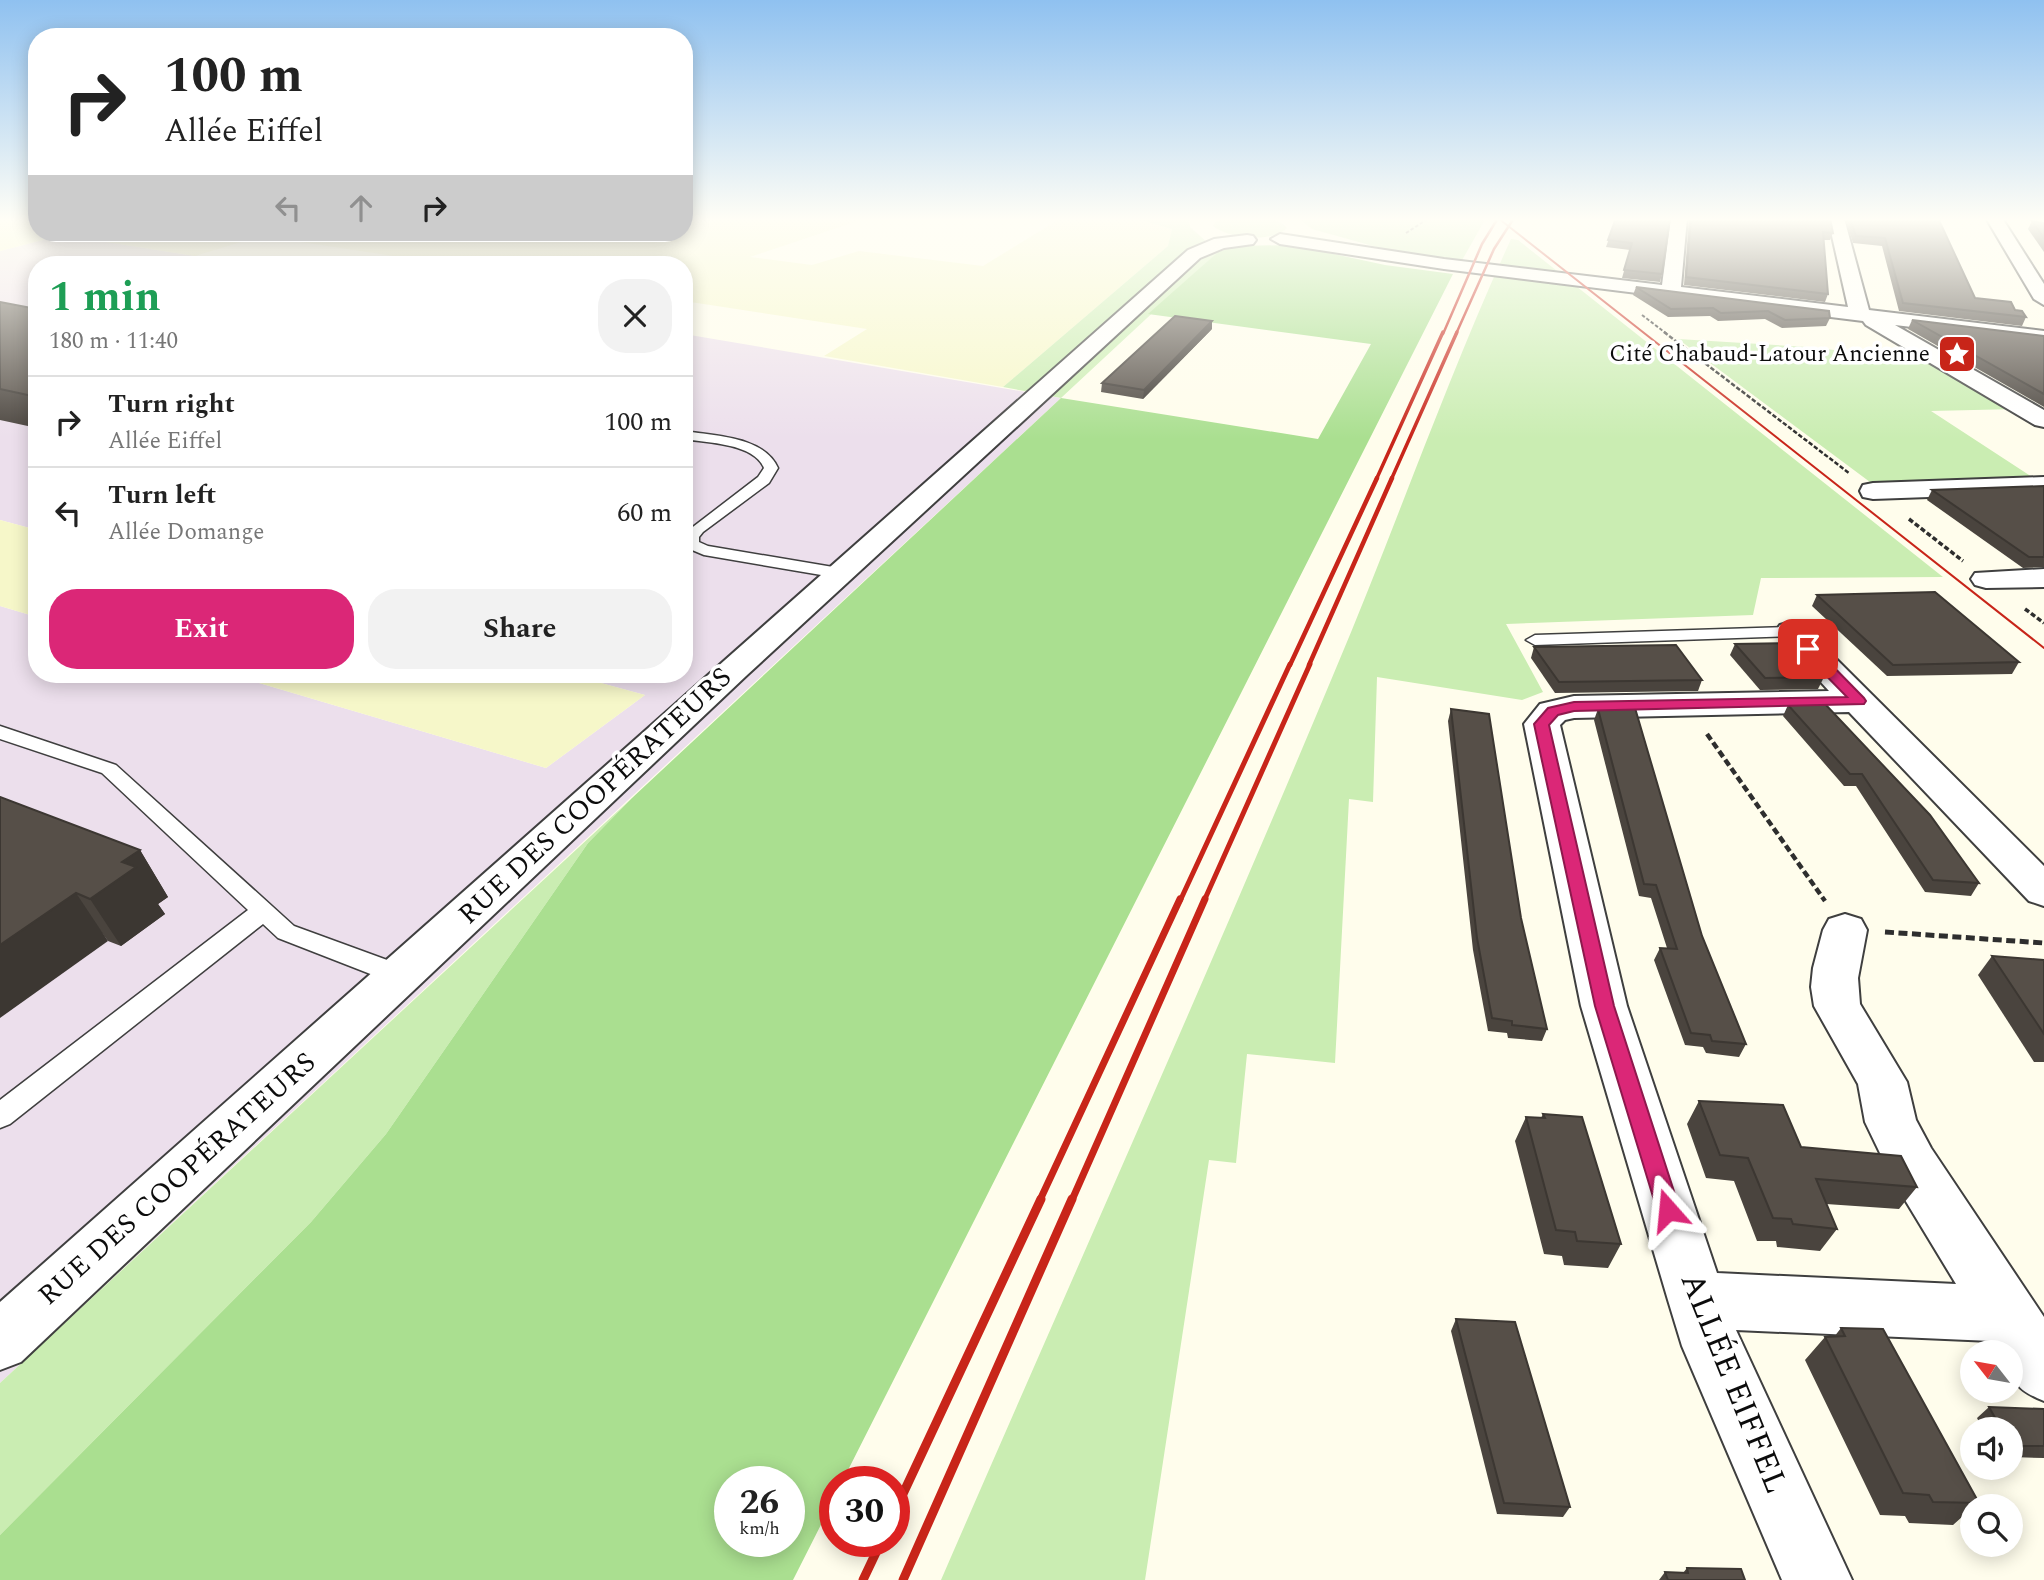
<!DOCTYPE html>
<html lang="en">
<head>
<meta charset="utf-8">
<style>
	:root { --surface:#fff; --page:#f2f2f2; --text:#222; --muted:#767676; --line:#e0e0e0; --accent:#db2777 }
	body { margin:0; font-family:Spectral,serif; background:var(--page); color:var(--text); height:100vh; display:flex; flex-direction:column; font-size:26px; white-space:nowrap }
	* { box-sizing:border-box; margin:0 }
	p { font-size:23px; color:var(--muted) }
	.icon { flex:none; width:38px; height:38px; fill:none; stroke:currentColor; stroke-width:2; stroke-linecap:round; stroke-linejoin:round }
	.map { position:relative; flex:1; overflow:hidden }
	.panel { position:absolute; left:28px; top:256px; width:665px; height:427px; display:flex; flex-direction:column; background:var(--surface); border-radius:28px; box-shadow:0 4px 18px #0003 }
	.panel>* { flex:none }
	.guide { position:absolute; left:28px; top:28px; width:665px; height:214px; border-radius:28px; box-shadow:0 4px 18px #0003; background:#fff; color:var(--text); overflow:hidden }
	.needle { width:46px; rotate:301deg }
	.controls { position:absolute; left:1960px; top:1340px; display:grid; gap:14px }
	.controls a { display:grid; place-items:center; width:63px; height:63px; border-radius:50%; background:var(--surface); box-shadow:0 4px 18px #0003; font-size:35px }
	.speed { position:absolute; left:714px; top:1466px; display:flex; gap:14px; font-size:35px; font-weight:700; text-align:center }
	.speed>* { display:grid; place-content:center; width:91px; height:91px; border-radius:50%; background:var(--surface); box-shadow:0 4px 18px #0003; line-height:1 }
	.speed small { font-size:18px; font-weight:400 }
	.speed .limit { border:10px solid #d22; background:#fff; color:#111 }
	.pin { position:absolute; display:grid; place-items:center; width:60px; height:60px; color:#fff; margin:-30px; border-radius:14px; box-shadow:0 4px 10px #0006 }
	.me { position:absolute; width:77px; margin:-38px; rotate:342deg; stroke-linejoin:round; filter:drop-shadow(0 0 5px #0008) }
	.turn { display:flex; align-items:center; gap:24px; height:147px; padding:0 21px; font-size:32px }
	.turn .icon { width:91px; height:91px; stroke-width:2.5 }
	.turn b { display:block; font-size:49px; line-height:60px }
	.lanes { display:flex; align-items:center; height:66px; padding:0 21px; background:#0003; justify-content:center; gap:35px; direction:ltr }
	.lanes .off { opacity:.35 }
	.round { display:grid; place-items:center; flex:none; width:74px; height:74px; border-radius:28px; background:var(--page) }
	.overview { display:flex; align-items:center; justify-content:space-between; height:119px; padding:0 21px }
	h1 { font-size:42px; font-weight:700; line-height:52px; color:#1e9e55 }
	.button { display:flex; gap:14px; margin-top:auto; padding:14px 21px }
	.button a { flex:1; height:80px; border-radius:28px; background:var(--accent); color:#fff; font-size:28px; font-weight:700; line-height:80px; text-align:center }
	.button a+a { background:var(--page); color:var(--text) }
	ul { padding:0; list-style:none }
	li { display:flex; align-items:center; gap:21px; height:91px; padding:0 21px; border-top:2px solid var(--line) }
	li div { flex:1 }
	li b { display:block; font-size:26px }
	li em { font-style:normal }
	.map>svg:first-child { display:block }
	.industrial { fill:#ecdfec }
	.farmland { fill:#f6f7c9 }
	.green { fill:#caedb2 }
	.forest { fill:#aadf90; fill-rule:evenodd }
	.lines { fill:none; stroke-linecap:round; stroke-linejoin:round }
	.service-casing { stroke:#3f3f3f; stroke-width:3 }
	.minor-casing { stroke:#3f3f3f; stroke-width:4 }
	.path-far4 { stroke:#2e2e2e; stroke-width:2; stroke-dasharray:3.5 2; stroke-linecap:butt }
	.path-far3 { stroke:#2e2e2e; stroke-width:2.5; stroke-dasharray:4.5 2; stroke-linecap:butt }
	.path-far2 { stroke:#2e2e2e; stroke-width:3.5; stroke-dasharray:5 2.5; stroke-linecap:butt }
	.path-far1 { stroke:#2e2e2e; stroke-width:4.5; stroke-dasharray:7 3.5; stroke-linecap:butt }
	.path { stroke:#2e2e2e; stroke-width:5; stroke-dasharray:9 4.5; stroke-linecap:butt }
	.service { fill:#fff; fill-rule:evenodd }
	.minor { fill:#fff; fill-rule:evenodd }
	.tram { stroke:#c82519; stroke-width:2 }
	.rail-far5 { stroke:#c82519; stroke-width:2.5 }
	.rail-far4 { stroke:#c82519; stroke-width:3.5 }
	.rail-far3 { stroke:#c82519; stroke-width:4.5 }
	.rail-far2 { stroke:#c82519; stroke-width:5 }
	.rail-far1 { stroke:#c82519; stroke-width:7 }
	.rail { stroke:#c82519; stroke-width:9 }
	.wall { fill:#4a443e }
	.shaded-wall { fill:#3c3732 }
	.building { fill:#564f48; stroke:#3c3732; stroke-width:2 }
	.route { fill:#db2777; stroke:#8e194d; stroke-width:2 }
	.labels { text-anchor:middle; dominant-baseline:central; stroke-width:7; stroke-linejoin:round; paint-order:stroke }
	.far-poi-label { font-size:23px; fill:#0c0c0c; stroke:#fff; text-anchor:end }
	.street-label { font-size:28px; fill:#0c0c0c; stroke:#fff }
	.near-street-label { font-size:33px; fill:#0c0c0c; stroke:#fff }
</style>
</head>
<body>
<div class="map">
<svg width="2044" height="1580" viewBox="0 0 2044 1580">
	<rect width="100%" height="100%" fill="#fffdec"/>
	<g class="industrial">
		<polygon points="62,235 245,264 37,264 37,530 0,520 0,251"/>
		<polygon points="684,334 1061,398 0,1383 0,606 37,617 37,674 229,674 546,768 645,695 568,674 684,674"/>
	</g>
	<g class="farmland">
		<polygon points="0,218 37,218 37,233 684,233 684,218 867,218 750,257 812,265 859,251 983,266 1061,218 1133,218 1172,229 1168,246 1003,387 824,356 867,329 684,301 684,264 446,264 261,236 195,256 62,235 0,251"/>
		<polygon points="0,520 37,530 37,617 0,606"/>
		<polygon points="229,674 568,674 645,695 546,768"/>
	</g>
	<g class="green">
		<polygon points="1133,218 1188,218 1190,227 1218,252 1061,398 1003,387 1168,246 1172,229"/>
		<path d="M1225,218C1244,218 1274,212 1287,228C1272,243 1229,239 1213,226L1216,221Z"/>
		<polygon points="1299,218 1486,218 1461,262 1409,256 1312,229"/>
		<path d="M1511,239L1518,240L1943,577L1761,578L1753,615L1506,624L1543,692L1522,700L1377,677L1373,802L1349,799L1335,1063L1247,1054L1236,1163L1209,1160L1145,1580H941C1072,1278 1207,977 1334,673C1395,529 1446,381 1511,239Z"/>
		<polygon points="1678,339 1807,347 1933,361 2017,409 1931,411 2043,484 1878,488"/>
		<polygon points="632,798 588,843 386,1134 311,1222 0,1535 0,1383"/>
	</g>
	<path class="forest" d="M1292,245L1385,265L1453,274L842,1482H835V1497L793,1580H0V1535L311,1222L386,1134L588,843L632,798L1061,398L1318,439L1371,344L1148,314L1218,252L1236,246ZM730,1482H789V1542H730Z"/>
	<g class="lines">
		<defs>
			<g id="service">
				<path d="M684,431C714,436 764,436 778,468L769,483L703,532L699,537V542L708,546L839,568L847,573L845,576L839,578L704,555L685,547V533L758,477L764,468C754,443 707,443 684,439Z"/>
				<polygon points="1791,627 1797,628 1800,632 1797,636 1535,645 1526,640 1535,635"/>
				<polygon points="0,726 116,765 294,926 409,968 412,975 409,982 400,984 391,982 278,938 263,924 10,1124 0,1128 0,1100 248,910 102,773 0,739"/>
			</g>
			<g id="minor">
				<polygon points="1671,218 1687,218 1681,287 1848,307 1828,218 1844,218 1869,310 2044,331 2044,343 1895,325 2044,410 2044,427 2035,425 1866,325 1863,321 1444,269 1280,244 1271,239 1280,234 1444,259 1662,285"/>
				<polygon points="1986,218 2002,218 2044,284 2044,305 2034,299"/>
				<polygon points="1247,235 1253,236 1256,240 1253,244 1224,248 1200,258 746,676 21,1362 0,1370 0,1302 1188,250 1214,239"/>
				<polygon points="2044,477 2044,493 1873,499 1863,497 1860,491 1863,485 1873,483"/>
				<polygon points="2044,569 2044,587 1986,588 1975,585 1971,579 1975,573"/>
				<path d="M1791,622L1802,625L2044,866V906L2029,901L1849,712L1574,718L1565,720L1560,725L1627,1006L1717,1273L1956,1284L1893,1180L1865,1122L1858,1084L1814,1006L1811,987L1813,968L1823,930L1829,919L1845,914L1861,919L1867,930L1858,978L1860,1004L1907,1082L1916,1120L1931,1148L2044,1317V1401C2017,1390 2011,1383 2011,1353H1998L1991,1341L1736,1330L1852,1580H1782L1682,1346L1668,1300L1581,1006L1524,724L1540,704L1574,696L1829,691L1775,632L1780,625Z"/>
			</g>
		</defs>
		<use href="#service" class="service-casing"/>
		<use href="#minor" class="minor-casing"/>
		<g class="path-far4">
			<polyline points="1406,233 1429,218"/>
			<polyline points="1642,315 1667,334"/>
		</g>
		<polyline class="path-far3" points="1664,332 1849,473"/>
		<g class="path-far2">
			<polyline points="1909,519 1963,561"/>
			<polyline points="2025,609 2044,623"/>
		</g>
		<polyline class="path-far1" points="1707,734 1825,901"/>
		<polyline class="path" points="1885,932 2044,943"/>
		<use href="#service" class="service"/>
		<use href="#minor" class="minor"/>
		<polyline class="tram" points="1498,218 2044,648"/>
		<g class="rail-far5">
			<polyline points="1443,334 1482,244 1498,218"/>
			<polyline points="1456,334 1494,249 1514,218"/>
		</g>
		<g class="rail-far4">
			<polyline points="1376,480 1443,332"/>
			<polyline points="1391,480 1457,332"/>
		</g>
		<g class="rail-far3">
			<polyline points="1290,665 1377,478"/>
			<polyline points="1309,665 1392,478"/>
		</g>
		<g class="rail-far2">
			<polyline points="1180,901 1290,664"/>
			<polyline points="1204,901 1310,664"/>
		</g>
		<g class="rail-far1">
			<polyline points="1040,1200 1180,899"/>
			<polyline points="1072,1200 1205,899"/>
		</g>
		<g class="rail">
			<polyline points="894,1513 1041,1199"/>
			<polyline points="863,1580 881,1542"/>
			<polyline points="903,1580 1072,1199"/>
		</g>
	</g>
	<g class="wall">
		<polygon points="1616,218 1662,274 1660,282 1622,278 1630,250 1606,247"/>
		<polygon points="1689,218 1830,218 1833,233 1830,240 1823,240 1828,294 1825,302 1684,285"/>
		<polygon points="1845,218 1938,218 1975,298 2015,310 2026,317 2022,326 1899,311 1882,246 1853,243"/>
		<polygon points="2032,221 2044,223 2044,252 2028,229"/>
		<polygon points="1636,287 1830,318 1826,326 1782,328 1765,319 1718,321 1710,316 1668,317 1633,295"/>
		<polygon points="0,302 37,309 37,428 0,420"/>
		<polygon points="1912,320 2044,336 2044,407 1908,329"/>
		<polygon points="1212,329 1143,399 1101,392 1102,383"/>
		<polygon points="2044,486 2044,567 2023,568 1927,500 1932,490"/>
		<polygon points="1817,595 2019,662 2012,674 1887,676 1812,606"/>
		<polygon points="1735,644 1824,677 1818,689 1760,690 1730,655"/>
		<polygon points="1534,647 1702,680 1698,691 1555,693 1531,658"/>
		<polygon points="1788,705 1979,883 1971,896 1925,892 1856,786 1844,786 1783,716"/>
		<polygon points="1451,709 1521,918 1547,1029 1542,1041 1508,1038 1507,1033 1488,1031 1473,950 1448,721"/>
		<polygon points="1598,709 1702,936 1746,1044 1739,1057 1706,1053 1703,1047 1685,1045 1654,960 1660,948 1667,948 1651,898 1639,896 1594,720"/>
		<polygon points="0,797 140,850 168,897 158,904 165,914 121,946 108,941"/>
		<polygon points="1992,956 2044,960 2044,1062 2034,1062 1978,975"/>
		<polygon points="1699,1101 1801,1147 1917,1187 1899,1209 1826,1204 1837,1229 1820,1251 1777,1247 1776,1241 1757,1241 1734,1181 1706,1178 1687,1124"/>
		<polygon points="1543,1114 1621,1244 1608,1268 1564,1265 1562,1256 1544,1254 1515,1141 1526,1117 1541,1118"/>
		<polygon points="1456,1319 1570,1507 1563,1517 1497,1514 1451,1331"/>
		<polygon points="1841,1328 1979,1503 1974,1507 1972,1507 1972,1508 1953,1525 1909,1523 1905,1516 1880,1515 1805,1360 1825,1337 1834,1337"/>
		<polygon points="1989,1407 2044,1409 2044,1458 2011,1457 2011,1430 1983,1430 1977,1418"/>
		<polygon points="1687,1568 1745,1580 1659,1580 1665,1572 1683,1573"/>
	</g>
	<g class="shaded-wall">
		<polygon points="1212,321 1212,329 1143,399 1144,390"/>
		<polygon points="140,850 168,897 158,904 165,914 121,946 90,899 122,862"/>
		<polygon points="76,893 108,941 0,1018 0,945"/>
	</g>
	<g class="building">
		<polygon points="1616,218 1670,218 1662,274 1624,270 1632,243 1608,240"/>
		<polygon points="1691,218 1830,218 1833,233 1823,232 1828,294 1686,277"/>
		<polygon points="1850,218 1938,218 1975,298 2011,302 2015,310 2022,311 2026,317 1903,303 1885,238 1856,236"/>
		<polygon points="2032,221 2044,223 2044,238"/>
		<polygon points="1636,287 1829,311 1830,318 1785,320 1768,311 1721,313 1713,308 1671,309"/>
		<polygon points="0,302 37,309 37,397 0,389"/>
		<polygon points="1175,316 1212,321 1144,390 1102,383"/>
		<polygon points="1912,320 2044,336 2044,394"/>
		<polygon points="2044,486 2044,557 2029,557 1932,490"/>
		<polygon points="1935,592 2019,662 1893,665 1817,595"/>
		<polygon points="1791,643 1824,677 1765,678 1735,644"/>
		<polygon points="1676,645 1702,680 1559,682 1534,647"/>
		<polygon points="1825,704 1930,815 1979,883 1933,880 1862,774 1850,774 1788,705"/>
		<polygon points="1635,708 1702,936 1746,1044 1712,1041 1710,1035 1691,1033 1660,948 1677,949 1656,885 1644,884 1598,709"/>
		<polygon points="1451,709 1489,714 1521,918 1547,1029 1512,1025 1512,1021 1492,1018 1477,938"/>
		<polygon points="0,797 140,850 122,862 136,867 90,899 76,893 0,945"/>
		<polygon points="1992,956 2044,960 2044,1034"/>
		<polygon points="1699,1101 1783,1105 1801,1147 1901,1156 1917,1187 1816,1179 1837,1229 1793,1224 1791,1219 1773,1218 1748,1158 1720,1155"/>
		<polygon points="1543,1114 1582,1117 1621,1244 1577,1241 1575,1232 1556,1230 1526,1117 1545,1118"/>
		<polygon points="1456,1319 1515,1322 1570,1507 1504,1503"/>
		<polygon points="1841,1328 1883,1329 1979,1503 1933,1502 1929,1495 1903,1493 1825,1337 1845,1336"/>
		<polygon points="1989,1407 2044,1409 2044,1446 2011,1446 2011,1430 2002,1430"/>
		<polygon points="1687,1568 1741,1569 1745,1580 1668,1580 1665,1572 1688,1573"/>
	</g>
	<linearGradient id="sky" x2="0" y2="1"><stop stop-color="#8fc1f0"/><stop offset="0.5" stop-color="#fffef6"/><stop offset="1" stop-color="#fffef6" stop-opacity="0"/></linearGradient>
	<rect width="2044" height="439" fill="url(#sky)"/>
	<polygon class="route" points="1808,645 1813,646 1864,698 1866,701 1864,704 1574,711 1558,715 1549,725 1614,1006 1680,1210 1676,1217 1668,1220 1660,1217 1657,1210 1595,1006 1534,724 1548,708 1574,702 1847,697 1803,652 1803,646"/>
	<defs>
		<symbol id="sight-square" viewBox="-11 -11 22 22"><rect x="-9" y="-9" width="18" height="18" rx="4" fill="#c82519" stroke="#fff"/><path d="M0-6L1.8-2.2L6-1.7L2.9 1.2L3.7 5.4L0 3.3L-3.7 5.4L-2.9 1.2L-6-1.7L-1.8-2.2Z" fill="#fff"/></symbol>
	</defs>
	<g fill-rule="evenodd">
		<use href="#sight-square" x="1935" y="332" width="44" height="44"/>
	</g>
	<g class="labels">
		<g class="far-poi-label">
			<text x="1930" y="354">Cité Chabaud-Latour Ancienne</text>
		</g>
		<g class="street-label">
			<text transform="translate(595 796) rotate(-43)">RUE DES COOPÉRATEURS</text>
			<text transform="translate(177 1179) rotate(-42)">RUE DES COOPÉRATEURS</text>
		</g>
		<g class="near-street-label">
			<text transform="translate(1734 1383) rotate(68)">ALLÉE EIFFEL</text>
		</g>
	</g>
</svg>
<div class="controls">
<a><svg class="needle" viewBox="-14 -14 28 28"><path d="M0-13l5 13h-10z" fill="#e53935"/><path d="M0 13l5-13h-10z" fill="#767676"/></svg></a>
<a><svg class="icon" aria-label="sound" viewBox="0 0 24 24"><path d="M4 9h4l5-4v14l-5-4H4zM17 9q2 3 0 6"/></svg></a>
<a><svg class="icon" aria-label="search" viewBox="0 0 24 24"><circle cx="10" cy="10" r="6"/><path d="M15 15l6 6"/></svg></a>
</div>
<div class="speed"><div>26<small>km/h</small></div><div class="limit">30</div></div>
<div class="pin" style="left:1808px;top:649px;background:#d93025"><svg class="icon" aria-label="arrive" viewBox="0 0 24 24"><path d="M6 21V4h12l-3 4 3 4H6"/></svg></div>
<svg class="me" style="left:1668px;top:1210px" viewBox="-20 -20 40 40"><path d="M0-17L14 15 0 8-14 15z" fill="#db2777" stroke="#fff" stroke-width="4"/></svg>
<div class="guide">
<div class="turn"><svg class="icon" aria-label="right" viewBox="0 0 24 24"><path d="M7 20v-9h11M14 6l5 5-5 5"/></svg><div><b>100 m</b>Allée Eiffel</div></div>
<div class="lanes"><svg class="icon off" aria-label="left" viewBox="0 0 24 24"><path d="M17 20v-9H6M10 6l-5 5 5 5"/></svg><svg class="icon off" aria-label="ahead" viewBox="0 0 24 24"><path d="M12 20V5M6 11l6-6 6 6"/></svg><svg class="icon" aria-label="right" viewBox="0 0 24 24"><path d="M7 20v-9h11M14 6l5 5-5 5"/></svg></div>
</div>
<section class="panel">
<div class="overview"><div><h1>1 min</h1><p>180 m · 11:40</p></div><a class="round"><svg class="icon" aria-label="close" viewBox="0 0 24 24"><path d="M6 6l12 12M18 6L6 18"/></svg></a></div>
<ul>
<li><svg class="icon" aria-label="right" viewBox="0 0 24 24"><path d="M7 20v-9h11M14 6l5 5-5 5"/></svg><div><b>Turn right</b><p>Allée Eiffel</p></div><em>100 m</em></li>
<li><svg class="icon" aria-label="left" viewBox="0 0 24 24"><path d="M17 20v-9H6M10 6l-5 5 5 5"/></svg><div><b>Turn left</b><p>Allée Domange</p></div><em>60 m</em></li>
</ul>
<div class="button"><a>Exit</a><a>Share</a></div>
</section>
</div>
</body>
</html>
